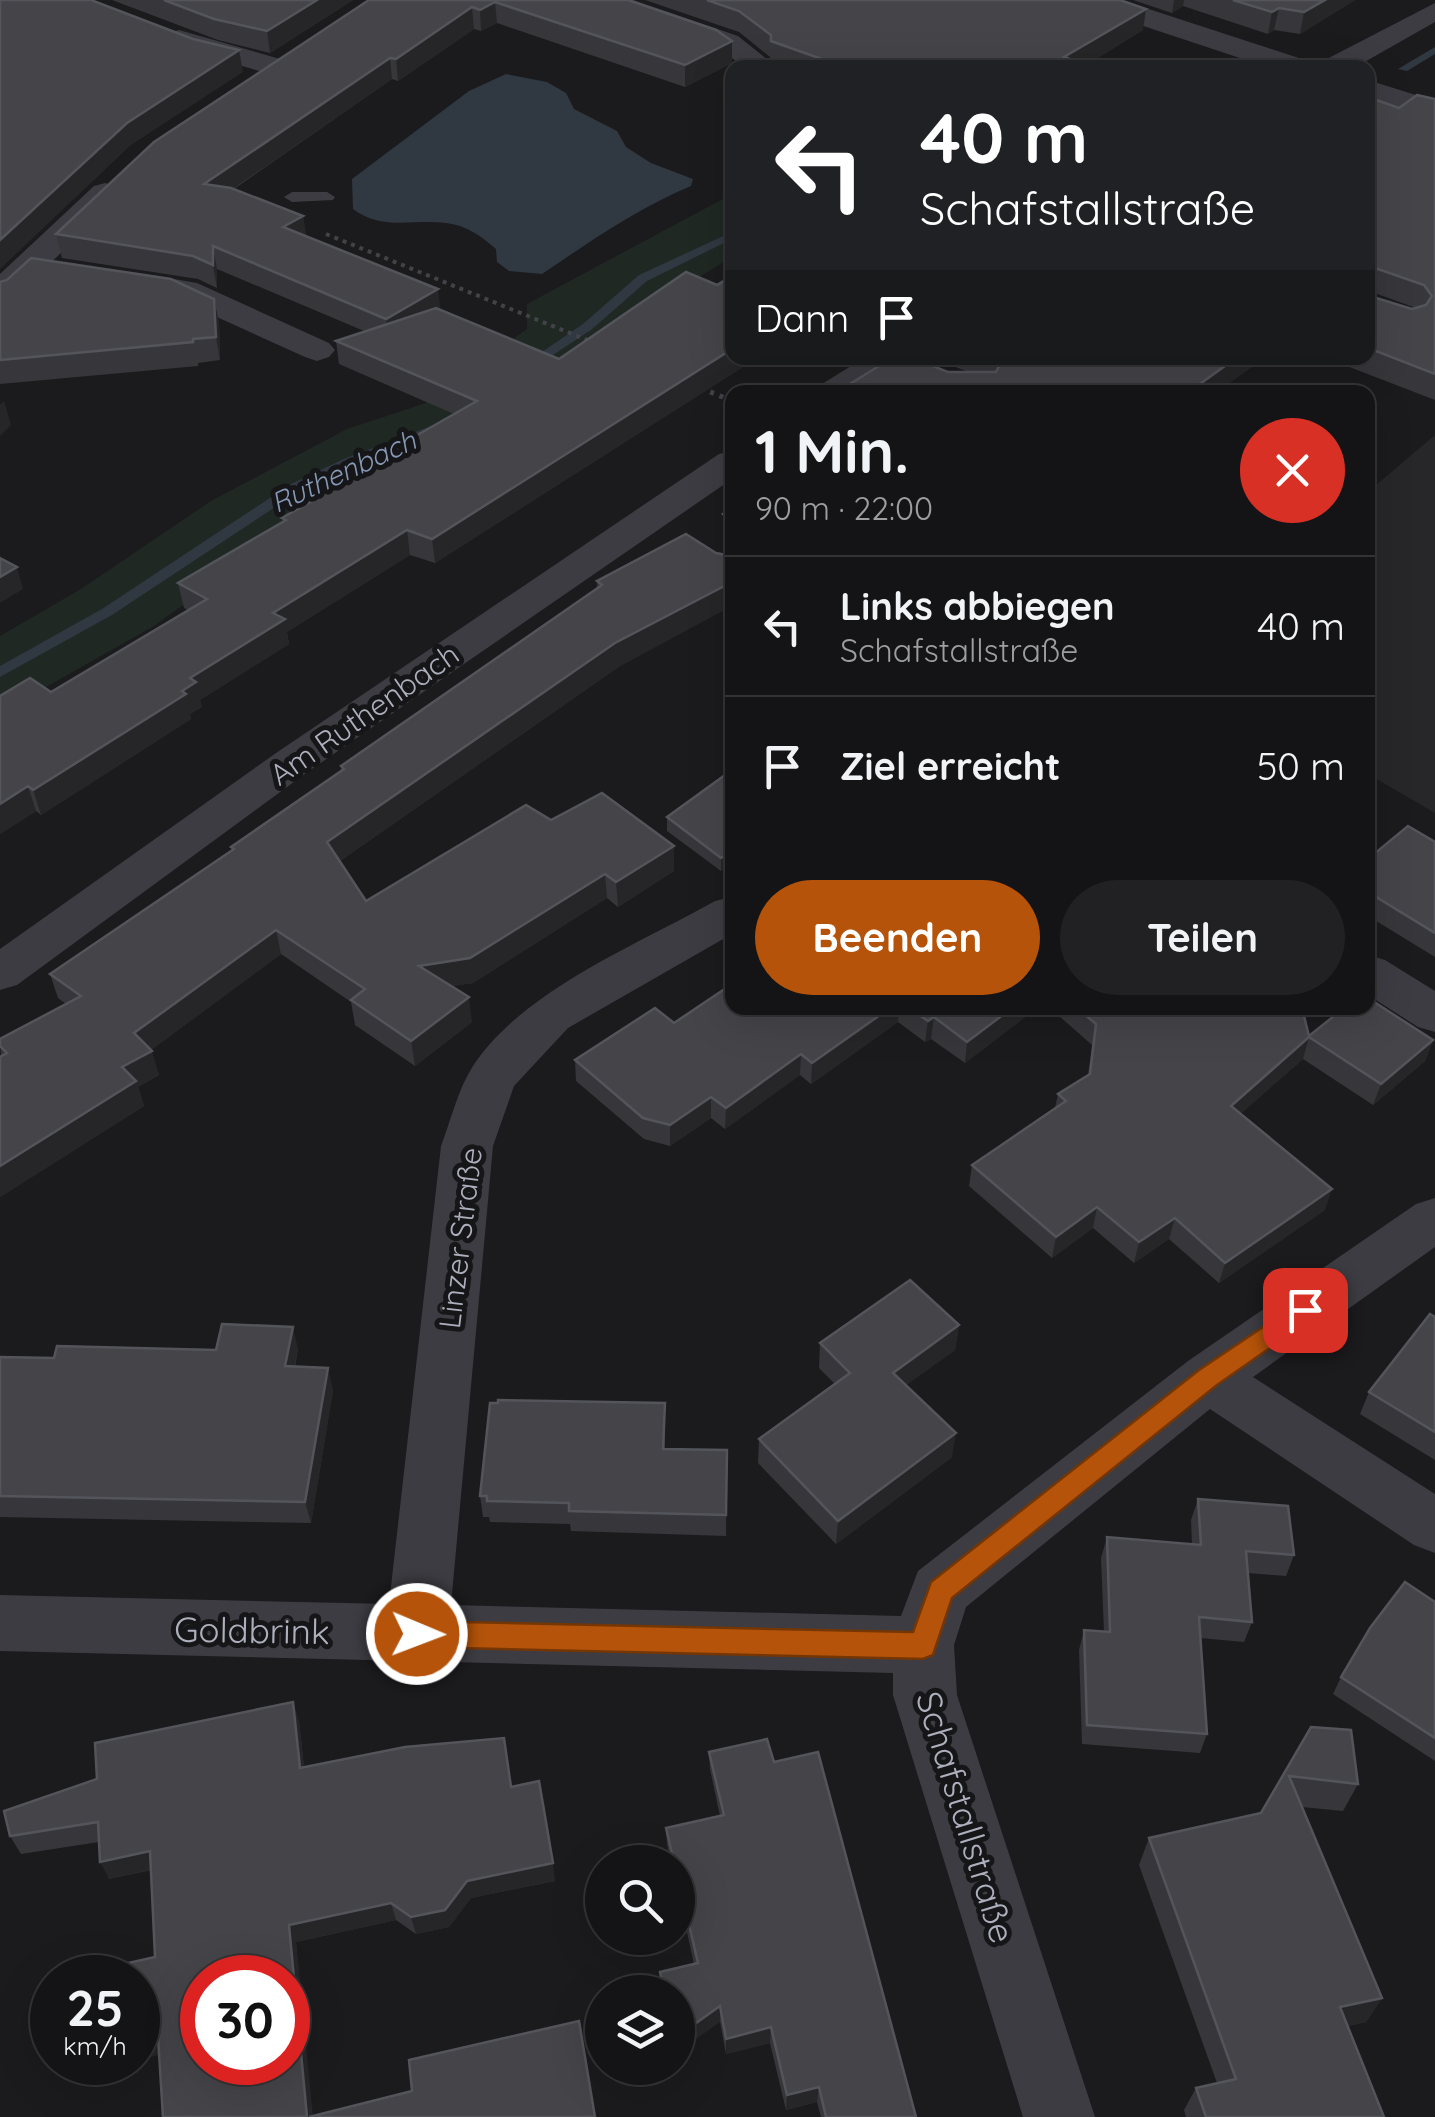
<!DOCTYPE html>
<html lang="de">
<head>
<meta charset="utf-8">
<style>
	:root { --surface:#141416; --page:#212123; --text:#f1f3f6; --muted:#9d9ea1; --line:#333335; --accent:#b45309 }
	body { margin:0; font-family:Quicksand,sans-serif; background:var(--page); color:var(--text); height:100vh; display:flex; flex-direction:column; font-size:38px; white-space:nowrap }
	* { box-sizing:border-box; margin:0 }
	p { font-size:32px; color:var(--muted) }
	.icon { flex:none; width:55px; height:55px; fill:none; stroke:currentColor; stroke-width:2; stroke-linecap:round; stroke-linejoin:round }
	.map { position:relative; flex:1; overflow:hidden }
	.panel { position:absolute; left:725px; top:385px; width:650px; height:630px; display:flex; flex-direction:column; background:var(--surface); border-radius:20px; box-shadow:0 10px 40px #0002,0 0 0 2px var(--line) }
	.panel>* { flex:none }
	.banner { position:absolute; left:725px; top:60px; width:650px; height:305px; border-radius:20px; box-shadow:0 10px 40px #0002,0 0 0 2px var(--line); background:#202124; color:#fff; overflow:hidden }
	.tools { position:absolute; left:585px; top:1845px; display:grid; gap:20px }
	.tools a { display:grid; place-items:center; width:110px; height:110px; border-radius:50%; background:var(--surface); box-shadow:0 10px 40px #0002,0 0 0 2px var(--line); font-size:50px }
	.speed { position:absolute; left:30px; top:1955px; display:flex; gap:20px; font-size:50px; font-weight:700; text-align:center }
	.speed>* { display:grid; place-content:center; width:130px; height:130px; border-radius:50%; background:var(--surface); box-shadow:0 10px 40px #0002,0 0 0 2px var(--line); line-height:1 }
	.speed small { font-size:25px; font-weight:400 }
	.speed .limit { border:15px solid #d22; background:#fff; color:#111 }
	.pin { position:absolute; display:grid; place-items:center; width:85px; height:85px; color:#fff; margin:-42px; border-radius:20px; box-shadow:0 5px 15px #0006 }
	.me { position:absolute; width:110px; margin:-55px; rotate:91deg; stroke-linejoin:round; filter:drop-shadow(0 0 8px #0008) }
	.turn { display:flex; align-items:center; gap:35px; height:210px; padding:0 30px; font-size:45px }
	.turn .icon { width:130px; height:130px; stroke-width:2.5 }
	.turn b { display:block; font-size:70px; line-height:85px }
	.then { display:flex; align-items:center; height:95px; padding:0 30px; background:#0003; gap:20px; font-size:38px }
	.round { display:grid; place-items:center; flex:none; width:105px; height:105px; border-radius:52px; background:var(--page) }
	.headline { display:flex; align-items:center; justify-content:space-between; height:170px; padding:0 30px }
	h1 { font-size:60px; font-weight:800; line-height:75px }
	.primary-button { display:flex; gap:20px; margin-top:auto; padding:20px 30px }
	.primary-button a { flex:1; height:115px; border-radius:60px; background:var(--accent); color:#fff; font-size:40px; font-weight:800; line-height:115px; text-align:center }
	.primary-button a+a { background:var(--page); color:var(--text) }
	ul { padding:0; list-style:none }
	li { display:flex; align-items:center; gap:30px; height:140px; padding:0 30px; border-top:2px solid var(--line) }
	li div { flex:1 }
	li b { display:block; font-size:38px }
	li em { font-style:normal }
	.map>svg:first-child { display:block }
	.built { fill:#27272a }
	.green { fill:#202823 }
	.water { fill:#303842 }
	.lines { fill:none; stroke-linecap:round; stroke-linejoin:round }
	.stream { fill:#303842; fill-rule:evenodd }
	.path-far1 { stroke:#424349; stroke-width:4; stroke-dasharray:4 5; stroke-linecap:butt }
	.path { stroke:#424349; stroke-width:5; stroke-dasharray:4 6; stroke-linecap:butt }
	.lane { fill:#3c3c42; fill-rule:evenodd }
	.street { fill:#3c3c42; fill-rule:evenodd }
	.wall { fill:#37373b; fill-rule:evenodd }
	.shaded-wall { fill:#262629 }
	.building { fill:#444449; stroke:#54555b; stroke-width:2.5; fill-rule:evenodd }
	.route { fill:#b45309; stroke:#753606; stroke-width:2.5 }
	.labels { text-anchor:middle; dominant-baseline:central; stroke-width:10; stroke-linejoin:round; paint-order:stroke }
	.far-water-label { font-size:28px; font-style:italic; fill:#8599b6; stroke:#161618 }
	.street-label { font-size:30px; fill:#adb0bc; stroke:#161618 }
	.near-street-label { font-size:35px; fill:#adb0bc; stroke:#161618 }
</style>
</head>
<body>
<div class="map">
<svg width="1435" height="2117" viewBox="0 0 1435 2117">
	<rect width="100%" height="100%" fill="#1b1b1d"/>
	<polygon class="built" points="1435,435 1435,813 1368,774 1368,492"/>
	<g class="green">
		<polygon points="1038,60 1225,60 1225,67 1004,68"/>
		<polygon points="732,194 732,257 289,528 154,626 0,713 0,636 81,589 211,501 347,429 426,403 527,329 527,304"/>
	</g>
	<path class="water" d="M506,74L547,82L566,93L574,109L617,131L626,147L651,163L693,179L691,186C636,209 591,241 542,274L509,271L497,262L496,249C481,236 466,225 446,223C413,219 382,231 353,209L352,179L469,91Z"/>
	<g class="lines">
		<g class="stream">
			<polygon points="1435,47 1435,54 1407,71 1398,69"/>
			<polygon points="732,232 732,239 647,281 591,330 530,370 520,367 583,324 639,275"/>
			<polygon points="434,425 440,429 439,432 356,464 301,490 112,615 0,677 0,666 102,609 291,484 346,458"/>
		</g>
		<polyline class="path-far1" points="326,234 592,342"/>
		<polyline class="path" points="701,388 732,401"/>
		<polygon class="lane" points="327,192 335,197 333,200 292,202 284,197 292,192"/>
		<g class="street">
			<polygon points="592,0 633,0 738,36 768,60 758,68 743,66 718,48 596,6"/>
			<polygon points="1079,0 1121,0 1311,62 1315,68 1270,68 1083,6"/>
			<polygon points="1435,3 1435,22 1354,68 1317,68 1321,62"/>
			<polygon points="179,30 287,61 292,67 287,73 277,76 169,45 165,39 169,33"/>
			<polygon points="1368,80 1435,101 1435,120 1368,99"/>
			<polygon points="105,183 116,186 121,193 116,200 12,300 0,303 0,274 94,186"/>
			<polygon points="151,275 197,283 329,343 335,350 329,357 317,361 305,357 177,299 139,292 134,285 139,278"/>
			<polygon points="864,358 905,358 859,392 817,392 822,384"/>
			<polygon points="732,451 732,479 306,773 17,985 0,990 0,949 276,753 719,454"/>
			<path d="M732,897V934L568,1028L514,1086L493,1146L451,1605L901,1616L918,1571L1188,1361L1416,1204L1435,1198V1247L1253,1377L1435,1494V1553L1414,1545L1210,1409L966,1607L954,1645L957,1695L1095,2117H1023L893,1695V1673L0,1651V1595L389,1604L441,1146C451,1120 458,1089 473,1066C523,990 637,945 715,901Z"/>
			<polygon points="1368,955 1385,960 1435,991 1435,1032 1418,1027 1368,995"/>
		</g>
	</g>
	<g class="wall">
		<polygon points="112,0 353,0 270,53 218,40"/>
		<polygon points="369,0 628,0 732,63 685,87 497,23 481,31 474,29 398,81 392,79 234,189 303,216 306,236 440,310 559,359 757,358 435,563 410,555 287,632 289,644 200,700 202,707 190,714 191,719 41,815 36,811 0,834 51,692 188,610 184,608 178,583 283,522 282,518 308,503 307,498 454,414 339,364 336,341 364,331 217,269 217,288 198,279 62,258 56,234"/>
		<polygon points="645,0 1120,0 1143,30 1086,65 1095,68 783,68 770,63 770,57 739,32"/>
		<polygon points="1133,0 1355,0 1300,34 1274,30 1268,34 1183,6 1172,13"/>
		<path d="M1368,97L1399,108L1435,99V400L1326,358H1368ZM1372,292L1416,308L1412,309L1373,297Z"/>
		<polygon points="0,282 219,322 220,360 198,363 198,366 0,384"/>
		<polygon points="933,358 1264,358 1218,391 1222,392 845,392 845,387 948,372 968,372"/>
		<polygon points="732,510 732,546 723,539 723,514"/>
		<polygon points="716,553 617,668 340,861 366,901 551,820 674,871 618,907 607,898 473,983 452,986 472,1022 415,1066 355,1025 351,1002 281,954 151,1050 159,1075 138,1087 144,1106 0,1197 0,1057 1,1056 0,1039 66,1004 58,998 50,974 232,850 231,847 341,771 341,766 597,588 597,581"/>
		<polygon points="732,770 732,863 721,871 667,831 667,817"/>
		<polygon points="1435,842 1435,957 1368,916 1368,859"/>
		<polygon points="732,1008 1037,1008 965,1063 931,1039 925,1042 898,1022 811,1084 800,1075 725,1129 711,1118 670,1146 644,1139 576,1081 575,1060 674,1023"/>
		<polygon points="1050,1008 1302,1008 1309,1036 1433,1040 1425,1061 1373,1105 1303,1059 1241,1113 1325,1210 1219,1283 1169,1239 1134,1263 1093,1228 1052,1258 969,1186 972,1165 1055,1108 1058,1094 1088,1075 1092,1045"/>
		<polygon points="1435,1317 1435,1460 1360,1414 1369,1392"/>
		<polygon points="959,1325 955,1350 906,1385 952,1457 836,1544 758,1463 759,1439 835,1384 819,1368 820,1343"/>
		<polygon points="298,1349 295,1367 333,1390 311,1523 0,1517 0,1357 54,1358 216,1350"/>
		<polygon points="665,1403 665,1449 727,1450 726,1536 571,1531 570,1524 490,1522 489,1517 483,1517 480,1496"/>
		<polygon points="1198,1499 1294,1555 1286,1576 1248,1573 1252,1622 1244,1642 1200,1638 1207,1734 1200,1753 1082,1744 1079,1650 1084,1630 1104,1632 1101,1558 1107,1537 1192,1544 1191,1520"/>
		<polygon points="1435,1602 1435,1761 1333,1694 1341,1677"/>
		<polygon points="299,1721 304,1767 511,1787 555,1881 471,1898 449,1927 416,1934 396,1920 296,1942 312,2116 595,2117 163,2117 151,1870 109,1879 99,1842 21,1854 10,1836"/>
		<polygon points="1311,1727 1358,1784 1343,1811 1302,1807 1382,1998 1366,2022 1348,2026 1384,2117 1186,2117 1184,2110 1196,2088 1217,2083 1139,1865 1149,1838 1261,1813"/>
		<polygon points="709,1752 774,1762 916,2117 821,2117 817,2102 786,2110 770,2043 726,2054 720,2022 678,1992 662,1992 660,1972 694,1964 678,1891 678,1862 671,1862 667,1845 666,1828 720,1816 710,1769"/>
	</g>
	<g class="shaded-wall">
		<polygon points="317,0 353,0 270,53 267,31"/>
		<polygon points="1174,0 1184,0 1183,6 1172,13"/>
		<polygon points="1325,0 1355,0 1300,34 1304,12"/>
		<polygon points="495,2 497,23 481,31 480,10"/>
		<polygon points="472,7 474,29 398,81 396,59"/>
		<polygon points="1279,8 1274,30 1268,34 1272,12"/>
		<polygon points="1146,9 1143,30 1081,68 1064,57"/>
		<polygon points="732,41 732,63 685,87 685,65"/>
		<polygon points="239,50 243,72 131,145 0,269 0,240 127,123"/>
		<polygon points="390,58 392,79 208,206 204,184"/>
		<polygon points="303,216 307,239 283,227"/>
		<polygon points="213,246 217,269 217,288 213,265"/>
		<polygon points="438,289 441,313 389,342 386,319"/>
		<polygon points="214,299 219,322 220,360 216,337"/>
		<polygon points="732,349 732,358 757,358 435,563 432,539"/>
		<polygon points="1236,358 1264,358 1216,392 1200,384"/>
		<polygon points="4,401 11,425 0,436 0,405"/>
		<polygon points="407,530 410,555 287,632 289,644 200,700 202,707 190,714 191,719 41,815 33,790 182,691 190,678 273,613"/>
		<polygon points="17,567 23,589 0,603 0,577"/>
		<polygon points="732,582 732,606 617,668 331,867 327,842 615,643"/>
		<polygon points="28,786 36,811 0,834 0,804"/>
		<polygon points="674,846 674,871 618,907 616,882"/>
		<polygon points="732,850 732,863 721,871 721,858"/>
		<polygon points="605,874 607,898 473,983 423,991 419,966"/>
		<polygon points="276,930 281,954 142,1057 152,1051 159,1075 138,1087 144,1106 0,1197 0,1166 134,1033"/>
		<polygon points="469,997 472,1022 415,1066 411,1041"/>
		<polygon points="890,1008 899,1008 898,1022 811,1084 812,1063"/>
		<polygon points="1012,1008 1037,1008 965,1063 967,1042"/>
		<polygon points="934,1017 931,1039 925,1042 928,1021"/>
		<polygon points="1309,1037 1303,1059 1226,1127 1231,1106"/>
		<polygon points="1433,1040 1425,1061 1373,1105 1381,1084"/>
		<polygon points="801,1054 800,1075 725,1129 726,1108"/>
		<polygon points="711,1097 711,1118 670,1146 670,1125"/>
		<polygon points="1332,1189 1325,1210 1219,1283 1225,1263"/>
		<polygon points="1097,1207 1093,1228 1052,1258 1056,1237"/>
		<polygon points="1175,1218 1169,1239 1134,1263 1139,1242"/>
		<polygon points="959,1325 955,1350 890,1397 893,1373"/>
		<polygon points="293,1327 298,1349 290,1388 285,1366"/>
		<polygon points="328,1368 333,1390 311,1523 305,1502"/>
		<polygon points="956,1433 952,1457 836,1544 838,1521"/>
		<polygon points="293,1702 299,1721 306,1786 300,1768"/>
		<polygon points="150,1851 158,1868 109,1879 100,1862"/>
		<polygon points="553,1863 555,1881 471,1898 449,1927 416,1934 411,1917 467,1881"/>
		<polygon points="391,1903 396,1920 296,1942 313,2117 307,2117 289,1925"/>
		<polygon points="1382,1998 1366,2022 1325,2031 1340,2007"/>
		<polygon points="720,2006 720,2022 678,2052 678,2036"/>
		<polygon points="771,2027 770,2043 726,2054 726,2039"/>
		<polygon points="158,2037 167,2053 138,2060 138,2042"/>
		<polygon points="819,2087 817,2102 786,2110 787,2095"/>
	</g>
	<g class="building">
		<polygon points="0,0 91,0 193,39 239,50 127,123 0,240"/>
		<polygon points="164,0 317,0 267,31 214,19"/>
		<polygon points="369,0 628,0 716,30 732,41 685,65 495,2 480,10 472,7 396,59 390,58 204,184 231,188 303,216 283,227 438,289 386,319 213,246 213,265 193,256 56,234 154,142"/>
		<polygon points="707,0 1120,0 1146,9 1064,57 1095,68 847,68 771,41 771,35 739,11"/>
		<polygon points="1233,0 1325,0 1304,12 1279,8 1272,12"/>
		<path d="M1417,95L1435,99V374L1368,348V97L1399,108ZM1375,268L1424,285L1432,296L1426,305L1412,309L1373,297L1370,272Z"/>
		<polygon points="31,258 171,279 214,299 216,337 193,339 193,342 0,360 0,282 7,280"/>
		<polygon points="686,272 717,285 732,276 732,349 432,539 407,530 273,613 285,619 190,678 196,682 182,691 186,694 33,790 28,786 0,804 0,696 30,678 51,692 207,599 178,583 286,520 282,518 312,501 307,498 477,401 336,341 436,308 559,359"/>
		<polygon points="892,358 912,358 948,372 996,372 999,366 992,358 1236,358 1200,384 1222,392 857,392 845,387"/>
		<polygon points="732,510 732,522 723,514"/>
		<polygon points="686,534 716,553 732,556 732,582 615,643 327,842 366,901 526,805 551,820 602,793 674,846 616,882 605,874 470,958 419,966 469,997 411,1041 351,1000 365,989 276,930 134,1033 152,1051 122,1067 136,1081 0,1166 0,1057 7,1053 0,1046 0,1039 81,996 50,974 234,849 231,847 344,769 341,766 602,585 597,581"/>
		<polygon points="0,558 17,567 0,577"/>
		<polygon points="732,770 732,850 721,858 667,817"/>
		<polygon points="1408,826 1435,842 1435,933 1368,892 1368,859"/>
		<polygon points="732,984 732,1008 890,1008 812,1063 801,1054 726,1108 711,1097 670,1125 643,1118 575,1060 655,1008 674,1023"/>
		<polygon points="1368,998 1433,1040 1381,1084 1309,1037 1231,1106 1332,1189 1225,1263 1175,1218 1139,1242 1097,1207 1056,1237 972,1165 1066,1101 1058,1094 1090,1074 1096,1024 1077,1008 1302,1008 1309,1036 1344,1008 1368,1008"/>
		<polygon points="909,1008 1012,1008 967,1042 934,1017 928,1021"/>
		<polygon points="910,1280 959,1325 893,1373 956,1433 838,1521 759,1439 850,1373 820,1343"/>
		<polygon points="1430,1314 1435,1317 1435,1432 1369,1392"/>
		<polygon points="222,1324 293,1327 285,1366 328,1368 305,1502 0,1496 0,1357 54,1358 57,1346 216,1350"/>
		<polygon points="498,1400 665,1403 663,1449 727,1450 726,1515 569,1511 569,1503 487,1501 487,1496 480,1496 490,1403 498,1403"/>
		<polygon points="1198,1499 1288,1506 1294,1555 1246,1551 1252,1622 1199,1617 1207,1734 1087,1725 1084,1630 1110,1632 1107,1537 1201,1545"/>
		<polygon points="1405,1582 1435,1602 1435,1738 1341,1677 1370,1628"/>
		<path d="M293,1702L300,1768L405,1747L504,1738L511,1787L539,1781L553,1863L467,1881L445,1910L411,1917L391,1903L289,1925L307,2117H163L158,2037L138,2042V1978H115V1966L155,1957L150,1851L100,1862L98,1822L10,1836L4,1811L97,1779L95,1743ZM202,1978H288V2062H202Z"/>
		<polygon points="1311,1727 1351,1730 1358,1784 1289,1776 1382,1998 1340,2007 1384,2117 1206,2117 1196,2088 1236,2079 1149,1838 1261,1813"/>
		<polygon points="767,1739 774,1762 818,1752 916,2117 826,2117 819,2087 787,2095 771,2027 726,2039 720,2006 678,2036 678,1992 664,1992 660,1972 698,1963 678,1877 678,1862 674,1862 666,1828 724,1815 709,1752"/>
		<polygon points="579,2021 595,2117 309,2117 412,2091 409,2060"/>
	</g>
	<polygon class="route" points="1305,1299 1314,1302 1318,1310 1314,1317 1217,1385 952,1598 933,1655 923,1659 417,1647 407,1643 403,1634 407,1625 417,1621 913,1632 931,1582 1199,1370"/>
	<g class="labels">
		<g class="far-water-label">
			<text transform="translate(343 471) rotate(-25)">Ruthenbach</text>
		</g>
		<g class="street-label">
			<text transform="translate(364 714) rotate(-35)">Am Ruthenbach</text>
			<text transform="translate(460 1238) rotate(-83)">Linzer Straße</text>
		</g>
		<g class="near-street-label">
			<text transform="translate(252 1630) rotate(1)">Goldbrink</text>
			<text transform="translate(966 1817) rotate(73)">Schafstallstraße</text>
		</g>
	</g>
</svg>
<div class="tools">
<a><svg class="icon" aria-label="search" viewBox="0 0 24 24"><circle cx="10" cy="10" r="6"/><path d="M15 15l6 6"/></svg></a>
<a><svg class="icon" aria-label="layers" viewBox="0 0 24 24"><path d="M12 4l9 5-9 5-9-5zM3 14l9 5 9-5"/></svg></a>
</div>
<div class="speed"><div>25<small>km/h</small></div><div class="limit">30</div></div>
<div class="pin" style="left:1305px;top:1310px;background:#d93025"><svg class="icon" aria-label="arrive" viewBox="0 0 24 24"><path d="M6 21V4h12l-3 4 3 4H6"/></svg></div>
<svg class="me" style="left:417px;top:1634px" viewBox="-20 -20 40 40"><circle r="17" fill="#b45309" stroke="#fff" stroke-width="3"/><path d="M0-11L8 9 0 5-8 9z" fill="#fff"/></svg>
<div class="banner">
<div class="turn"><svg class="icon" aria-label="left" viewBox="0 0 24 24"><path d="M17 20v-9H6M10 6l-5 5 5 5"/></svg><div><b>40 m</b>Schafstallstraße</div></div>
<div class="then">Dann<svg class="icon" aria-label="arrive" viewBox="0 0 24 24"><path d="M6 21V4h12l-3 4 3 4H6"/></svg></div>
</div>
<section class="panel">
<div class="headline"><div><h1>1 Min.</h1><p>90 m · 22:00</p></div><a class="round" style="background:#d93025;color:#fff"><svg class="icon" aria-label="close" viewBox="0 0 24 24"><path d="M6 6l12 12M18 6L6 18"/></svg></a></div>
<ul>
<li><svg class="icon" aria-label="left" viewBox="0 0 24 24"><path d="M17 20v-9H6M10 6l-5 5 5 5"/></svg><div><b>Links abbiegen</b><p>Schafstallstraße</p></div><em>40 m</em></li>
<li><svg class="icon" aria-label="arrive" viewBox="0 0 24 24"><path d="M6 21V4h12l-3 4 3 4H6"/></svg><div><b>Ziel erreicht</b></div><em>50 m</em></li>
</ul>
<div class="primary-button"><a>Beenden</a><a>Teilen</a></div>
</section>
</div>
</body>
</html>
